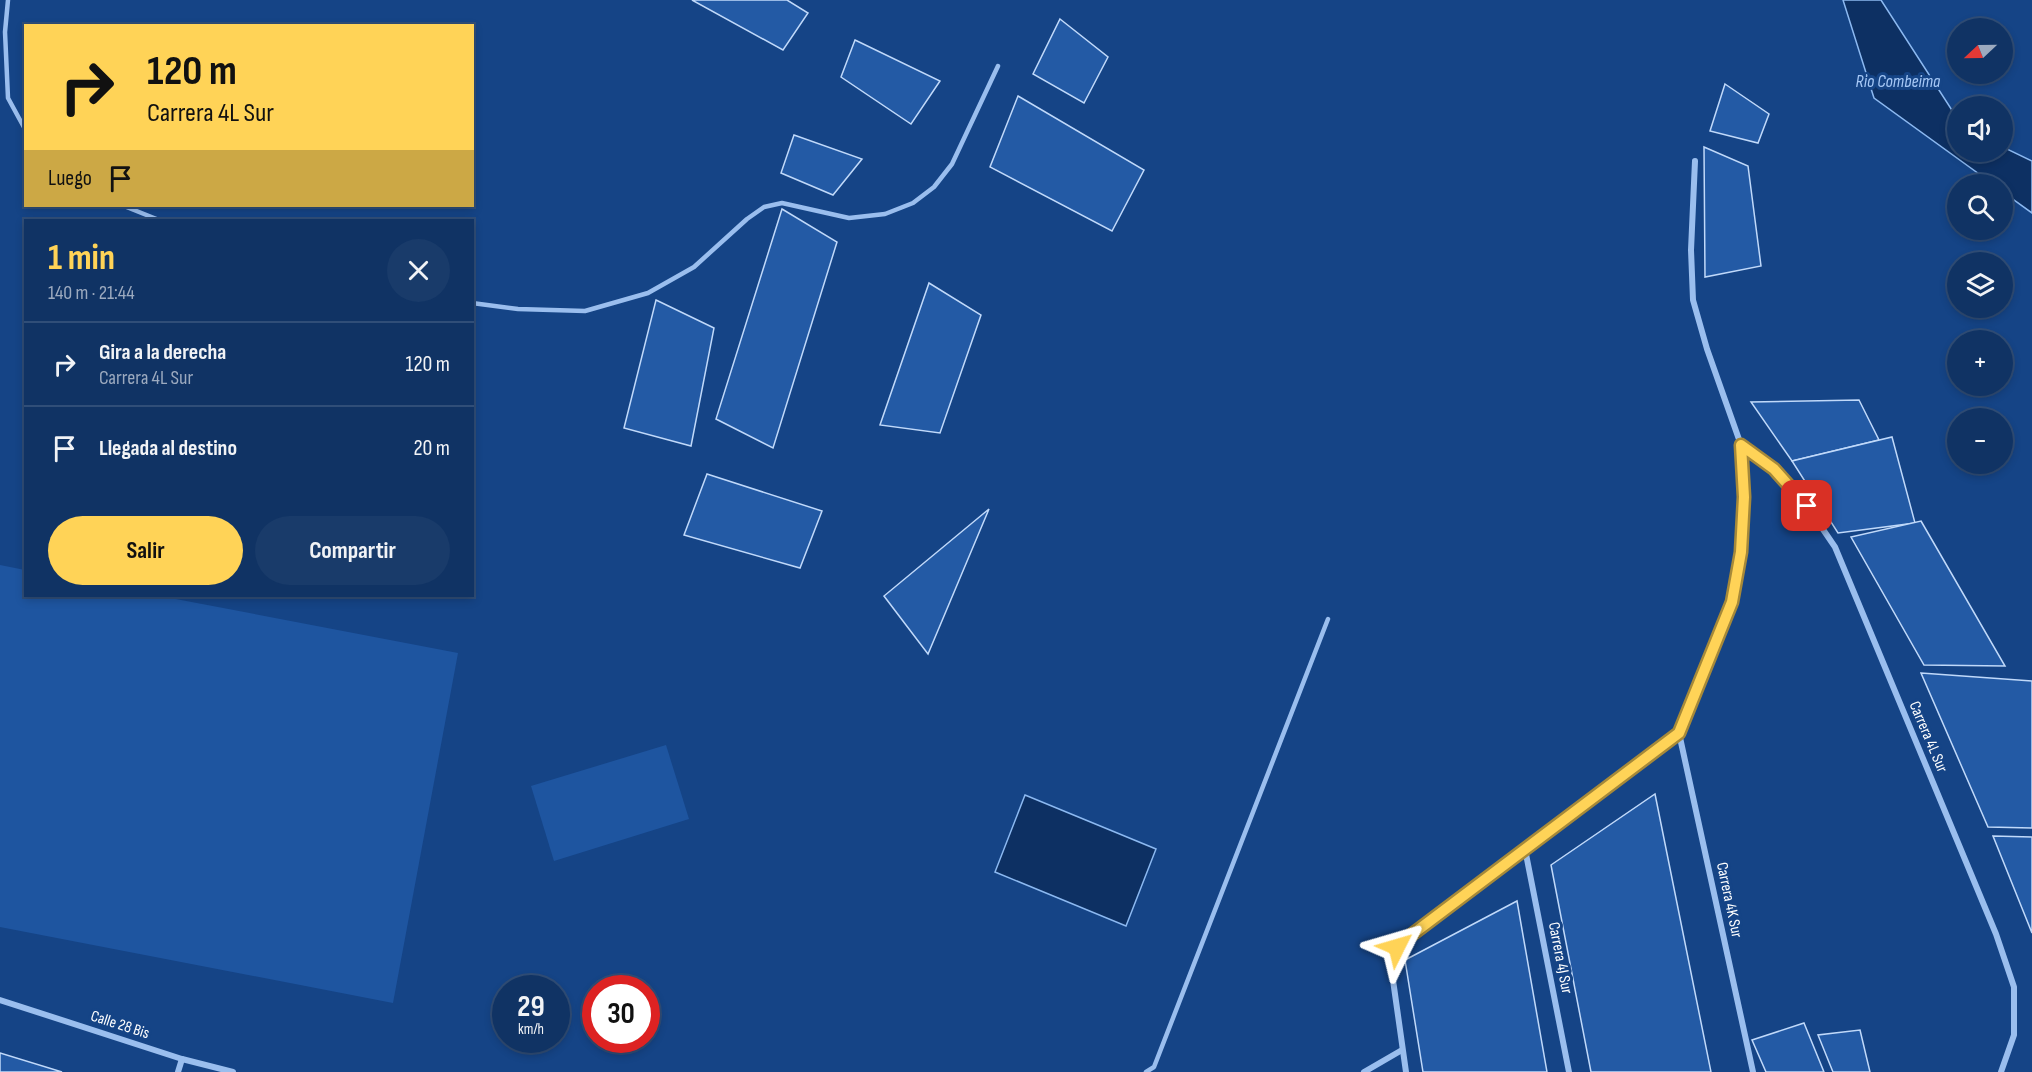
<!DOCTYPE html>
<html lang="es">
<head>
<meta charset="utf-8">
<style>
	:root { --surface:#103364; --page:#193b6a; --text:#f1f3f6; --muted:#9caabf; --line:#304e78; --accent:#ffd357 }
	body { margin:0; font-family:"Sofia Sans Condensed",sans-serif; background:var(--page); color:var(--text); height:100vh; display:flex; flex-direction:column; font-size:22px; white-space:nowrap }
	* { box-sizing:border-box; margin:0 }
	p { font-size:20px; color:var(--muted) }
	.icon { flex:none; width:33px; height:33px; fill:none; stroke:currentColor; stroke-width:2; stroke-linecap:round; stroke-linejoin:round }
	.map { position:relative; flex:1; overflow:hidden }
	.side { position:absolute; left:24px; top:219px; width:450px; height:378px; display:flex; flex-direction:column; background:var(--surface); border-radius:0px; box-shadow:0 3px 9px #0003,0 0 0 2px var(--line) }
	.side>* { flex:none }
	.guide { position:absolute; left:24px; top:24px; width:450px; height:183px; border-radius:0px; box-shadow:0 3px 9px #0003,0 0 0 2px var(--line); background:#ffd357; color:#111; overflow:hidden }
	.needle { width:39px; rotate:248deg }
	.tools { position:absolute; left:1947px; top:18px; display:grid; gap:12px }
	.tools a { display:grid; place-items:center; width:66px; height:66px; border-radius:50%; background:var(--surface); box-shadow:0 3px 9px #0003,0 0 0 2px var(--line); font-size:30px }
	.speed { position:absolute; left:492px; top:975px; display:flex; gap:12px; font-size:30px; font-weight:700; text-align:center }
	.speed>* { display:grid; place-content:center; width:78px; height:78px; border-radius:50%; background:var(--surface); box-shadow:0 3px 9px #0003,0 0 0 2px var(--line); line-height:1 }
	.speed small { font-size:15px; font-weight:400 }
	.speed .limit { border:9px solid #d22; background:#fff; color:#111 }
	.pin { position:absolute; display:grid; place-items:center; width:51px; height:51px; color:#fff; margin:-26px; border-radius:12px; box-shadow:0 3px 9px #0006 }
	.me { position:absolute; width:66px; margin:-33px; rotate:50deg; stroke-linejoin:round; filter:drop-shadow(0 0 4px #0008) }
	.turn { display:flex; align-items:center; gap:21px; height:126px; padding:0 24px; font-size:27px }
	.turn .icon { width:78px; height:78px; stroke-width:2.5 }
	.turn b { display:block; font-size:42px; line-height:51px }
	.then { display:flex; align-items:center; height:57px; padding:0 24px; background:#0003; gap:12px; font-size:22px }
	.round { display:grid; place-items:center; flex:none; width:63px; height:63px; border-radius:32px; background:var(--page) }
	.summary { display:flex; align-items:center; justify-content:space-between; height:102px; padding:0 24px }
	h1 { font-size:36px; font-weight:700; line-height:45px; color:var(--accent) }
	.primary-button { display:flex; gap:12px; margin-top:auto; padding:12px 24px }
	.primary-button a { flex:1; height:69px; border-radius:36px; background:var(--accent); color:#111; font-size:24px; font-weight:700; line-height:69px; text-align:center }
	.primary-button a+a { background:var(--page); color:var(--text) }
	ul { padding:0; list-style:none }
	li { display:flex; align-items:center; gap:18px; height:84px; padding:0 24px; border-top:2px solid var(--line) }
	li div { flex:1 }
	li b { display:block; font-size:22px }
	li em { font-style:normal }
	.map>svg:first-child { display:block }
	.green { fill:#1e55a0 }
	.water { fill:#0d3063; stroke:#8cb9f1; stroke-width:1.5 }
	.building { fill:#235aa5; stroke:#c0d9fa; stroke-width:1.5 }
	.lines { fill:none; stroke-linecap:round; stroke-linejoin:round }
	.lane { stroke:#9abeee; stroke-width:4.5 }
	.street { stroke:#9abeee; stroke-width:6 }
	.route-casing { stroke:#a68939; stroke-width:15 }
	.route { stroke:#ffd357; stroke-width:10 }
	.labels { text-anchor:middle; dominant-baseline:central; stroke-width:6; stroke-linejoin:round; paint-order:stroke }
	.street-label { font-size:16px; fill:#fff; stroke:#154486 }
	.water-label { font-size:18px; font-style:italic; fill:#a6c8f6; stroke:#154486 }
</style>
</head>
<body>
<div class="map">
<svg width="2032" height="1072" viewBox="0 0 2032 1072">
	<rect width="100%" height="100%" fill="#154486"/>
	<g class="green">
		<polygon points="0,565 25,570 26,596 160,596 458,653 393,1003 0,927"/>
		<polygon points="666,745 689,819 554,861 531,786"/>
	</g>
	<g class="water">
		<polygon points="1843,0 1881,0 1957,118 1958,152 2002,152 2003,147 2032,161 2032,213 2003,192 2002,184 1993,184 1874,98"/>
		<polygon points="1025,795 1156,849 1126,926 995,872"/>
	</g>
	<g class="building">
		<polygon points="692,0 787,0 808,13 783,50"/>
		<polygon points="1060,19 1108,57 1084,103 1033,74"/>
		<polygon points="855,40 940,81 911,124 841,77"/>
		<polygon points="1725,84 1769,114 1758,143 1710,131"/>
		<polygon points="1018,96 1144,170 1112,231 990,167"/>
		<polygon points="794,135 862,159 833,195 781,173"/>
		<polygon points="1704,147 1748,166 1761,266 1705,277"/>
		<polygon points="782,209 837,242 773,448 716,419"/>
		<polygon points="929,283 981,315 940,433 880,425"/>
		<polygon points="656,300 714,328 691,446 624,428"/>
		<polygon points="1859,400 1879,440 1792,461 1751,402"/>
		<polygon points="1892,437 1915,523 1838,533 1792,461"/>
		<polygon points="707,474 822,511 800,568 684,535"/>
		<polygon points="989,509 928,654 884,596"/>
		<polygon points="1921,521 2005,666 1924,665 1851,537"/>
		<polygon points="1921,673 2032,681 2032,828 1988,827"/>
		<polygon points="1655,794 1711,1072 1591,1072 1551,865"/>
		<polygon points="1993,836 2032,837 2032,933"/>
		<polygon points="1517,901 1547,1072 1423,1072 1405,960"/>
		<polygon points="1804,1023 1824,1072 1766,1072 1752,1040"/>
		<polygon points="1860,1030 1870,1072 1833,1072 1818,1035"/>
		<polygon points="0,1053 62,1072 0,1072"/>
	</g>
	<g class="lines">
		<g class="lane">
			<polyline points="8,0 5,32 8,98 26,131"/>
			<polyline points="124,206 159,220"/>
			<polyline points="472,303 518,309 585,311 648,293 694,267 747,219 764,207 782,203 849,218 885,214 913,203 934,187 952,164 998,66"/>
			<polyline points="1146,1072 1154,1067 1328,619"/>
		</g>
		<g class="street">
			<polyline points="1741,445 1774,469 1807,506 1835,547 1996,934 2014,987 2014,1035 2001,1072"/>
			<polyline points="1679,733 1753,1072"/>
			<polyline points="1525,849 1569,1072"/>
			<polyline points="0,1000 182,1059 233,1072"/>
			<polyline points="178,1072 182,1059"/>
			<polyline points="1364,1072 1402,1050"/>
			<path d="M1406,1072L1392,973C1394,954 1396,949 1410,936L1679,733L1732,602L1741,552L1744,497L1741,445L1707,349L1693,300L1691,250L1695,161"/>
		</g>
	</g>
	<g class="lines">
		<defs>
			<polyline id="route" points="1397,947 1410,936 1679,733 1732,602 1741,552 1744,497 1741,445 1774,469 1807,506"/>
		</defs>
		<use href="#route" class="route-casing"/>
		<use href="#route" class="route"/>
	</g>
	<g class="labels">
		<g class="street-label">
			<text transform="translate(1928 737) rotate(67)">Carrera 4L Sur</text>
			<text transform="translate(1729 900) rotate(78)">Carrera 4K Sur</text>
			<text transform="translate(1560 958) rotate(79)">Carrera 4J Sur</text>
			<text transform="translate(120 1025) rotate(18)">Calle 28 Bis</text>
		</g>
		<g class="water-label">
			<text x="1898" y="81">Rio Combeima</text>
		</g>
	</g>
</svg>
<div class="tools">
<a><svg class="needle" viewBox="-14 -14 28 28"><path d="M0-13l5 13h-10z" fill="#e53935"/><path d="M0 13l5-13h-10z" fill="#9caabf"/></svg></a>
<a><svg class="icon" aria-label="sound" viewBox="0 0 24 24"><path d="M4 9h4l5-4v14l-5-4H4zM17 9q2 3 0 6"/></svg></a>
<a><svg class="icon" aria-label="search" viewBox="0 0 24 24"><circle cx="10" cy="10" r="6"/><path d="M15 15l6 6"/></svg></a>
<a><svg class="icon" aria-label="layers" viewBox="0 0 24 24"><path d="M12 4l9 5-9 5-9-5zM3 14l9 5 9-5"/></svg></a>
<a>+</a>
<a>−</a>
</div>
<div class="speed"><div>29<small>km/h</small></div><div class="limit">30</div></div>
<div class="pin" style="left:1807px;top:506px;background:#d93025"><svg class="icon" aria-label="arrive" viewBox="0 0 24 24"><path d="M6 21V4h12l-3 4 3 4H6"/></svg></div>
<svg class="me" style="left:1397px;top:947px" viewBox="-20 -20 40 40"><path d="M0-17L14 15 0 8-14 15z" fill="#ffd357" stroke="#fff" stroke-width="4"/></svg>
<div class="guide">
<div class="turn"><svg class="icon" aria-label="right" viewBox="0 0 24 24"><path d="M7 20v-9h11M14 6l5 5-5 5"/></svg><div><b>120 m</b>Carrera 4L Sur</div></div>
<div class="then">Luego<svg class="icon" aria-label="arrive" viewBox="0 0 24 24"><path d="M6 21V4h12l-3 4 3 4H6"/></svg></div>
</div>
<section class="side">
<div class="summary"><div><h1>1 min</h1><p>140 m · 21:44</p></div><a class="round"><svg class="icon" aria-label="close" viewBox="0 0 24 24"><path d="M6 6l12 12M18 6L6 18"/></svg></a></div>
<ul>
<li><svg class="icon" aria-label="right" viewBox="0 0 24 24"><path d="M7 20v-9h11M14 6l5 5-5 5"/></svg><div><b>Gira a la derecha</b><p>Carrera 4L Sur</p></div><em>120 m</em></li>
<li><svg class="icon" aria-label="arrive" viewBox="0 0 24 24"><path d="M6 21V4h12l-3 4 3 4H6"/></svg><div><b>Llegada al destino</b></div><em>20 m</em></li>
</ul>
<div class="primary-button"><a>Salir</a><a>Compartir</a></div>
</section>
</div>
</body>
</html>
